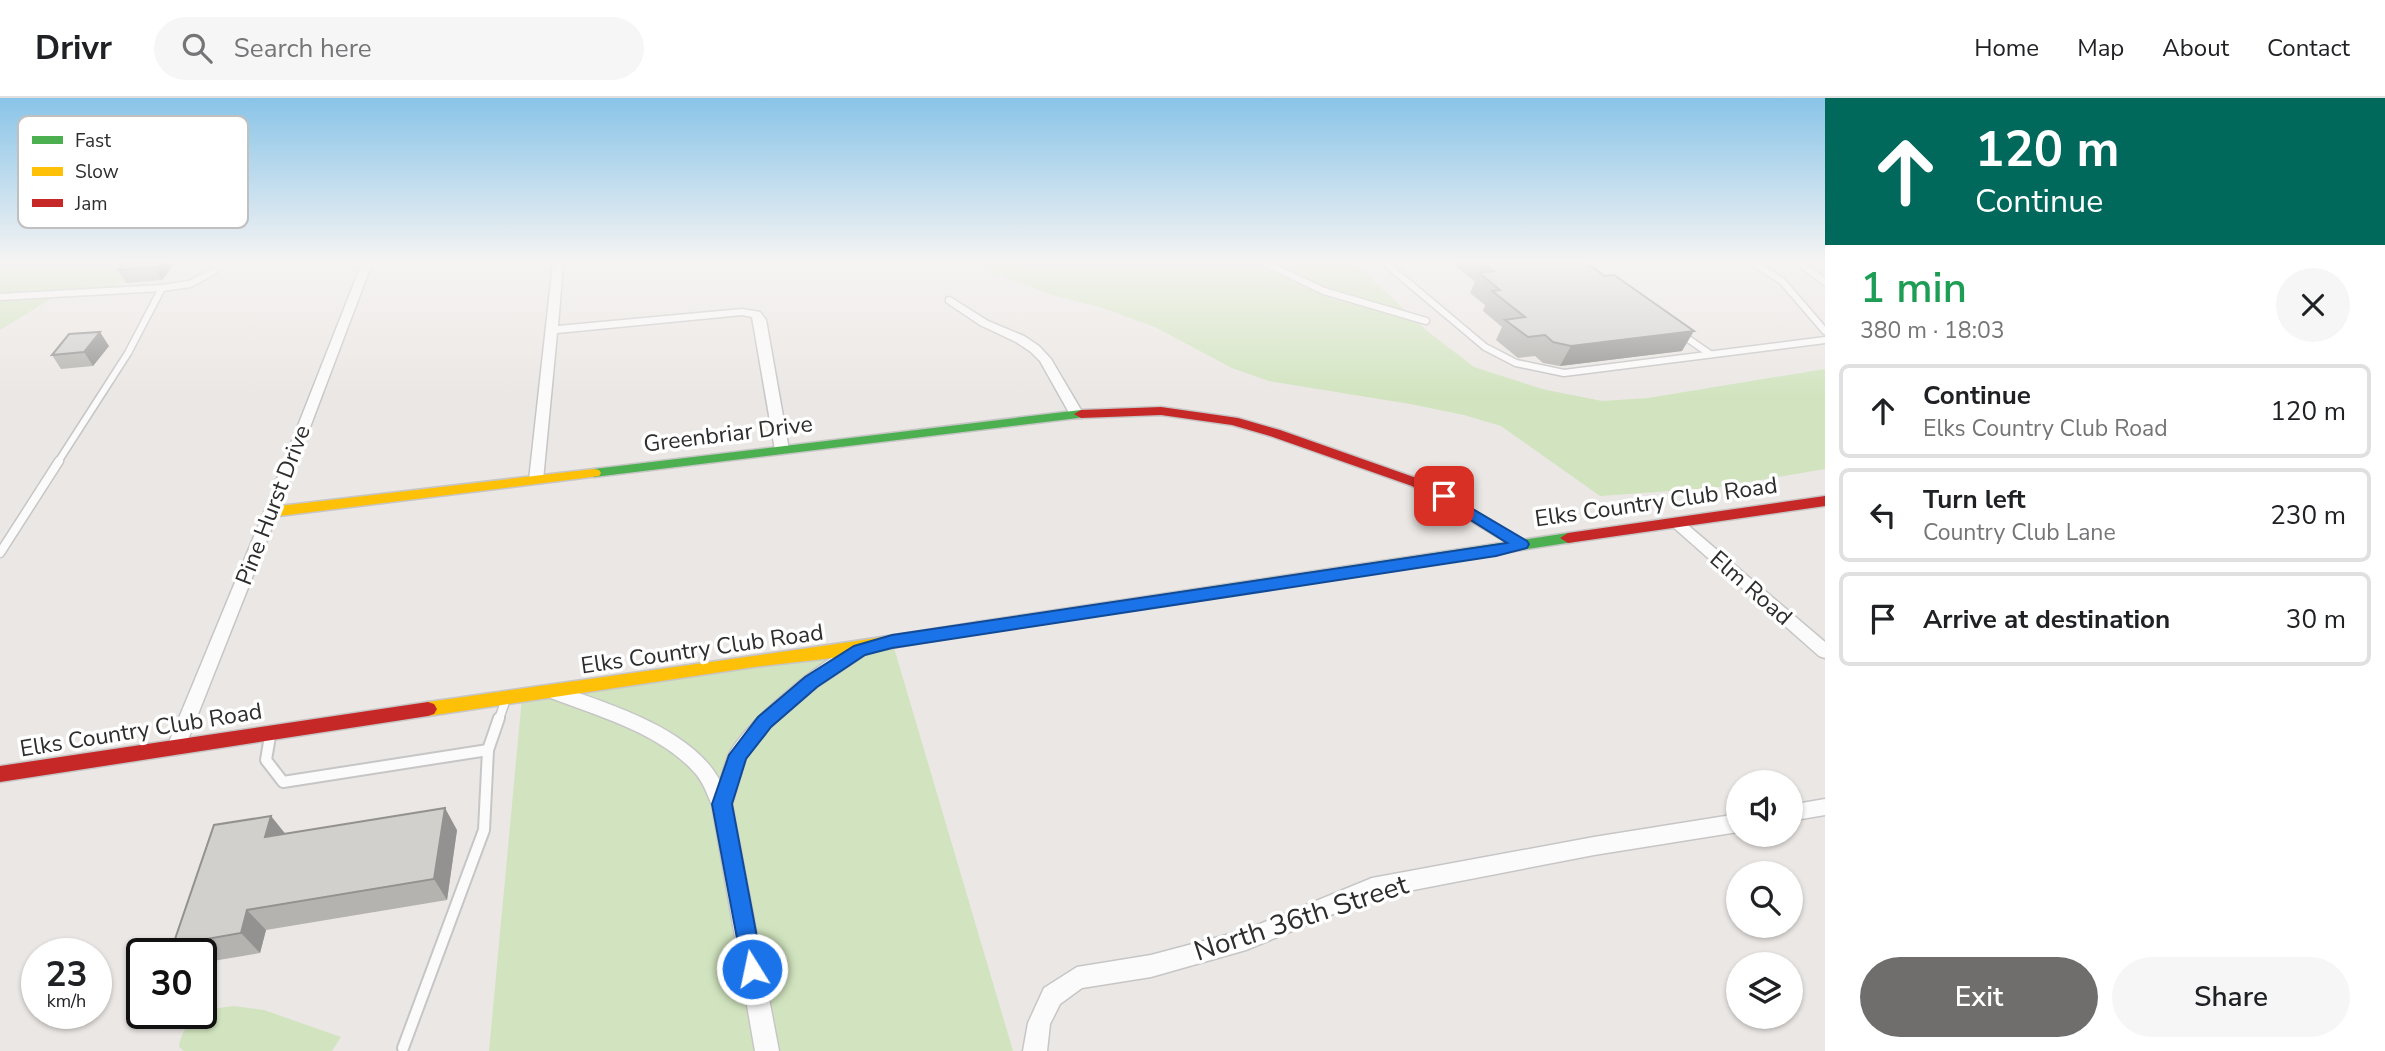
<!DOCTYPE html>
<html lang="en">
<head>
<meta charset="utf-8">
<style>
	:root { --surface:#fff; --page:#f6f6f6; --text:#202124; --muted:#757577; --line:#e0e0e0; --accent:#706e6d }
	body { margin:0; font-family:"Nunito Sans",sans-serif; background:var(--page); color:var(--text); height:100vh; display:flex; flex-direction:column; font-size:26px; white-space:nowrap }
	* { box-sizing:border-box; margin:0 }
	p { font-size:23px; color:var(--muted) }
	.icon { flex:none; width:38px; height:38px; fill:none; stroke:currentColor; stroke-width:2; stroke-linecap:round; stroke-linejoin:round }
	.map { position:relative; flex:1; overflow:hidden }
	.drawer { display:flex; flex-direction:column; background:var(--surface); width:560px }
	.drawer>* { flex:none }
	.guide { background:#00695c; color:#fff; overflow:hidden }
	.controls { position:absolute; left:1726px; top:672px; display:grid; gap:14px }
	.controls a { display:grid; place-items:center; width:77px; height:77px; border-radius:50%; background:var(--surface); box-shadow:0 2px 5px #0004; font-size:35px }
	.speed { position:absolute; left:21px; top:840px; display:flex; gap:14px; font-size:35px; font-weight:700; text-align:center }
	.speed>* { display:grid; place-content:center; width:91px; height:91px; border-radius:50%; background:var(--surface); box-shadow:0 2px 5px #0004; line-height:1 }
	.speed small { font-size:18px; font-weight:400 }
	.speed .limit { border:4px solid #111; border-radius:10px; background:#fff; color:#111 }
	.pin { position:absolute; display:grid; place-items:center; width:60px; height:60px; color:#fff; margin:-30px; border-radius:14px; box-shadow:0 4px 10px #0006 }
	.me { position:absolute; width:77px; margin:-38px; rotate:350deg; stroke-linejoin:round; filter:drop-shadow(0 0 5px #0008) }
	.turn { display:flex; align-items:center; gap:24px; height:147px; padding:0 35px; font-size:32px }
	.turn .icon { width:91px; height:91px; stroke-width:2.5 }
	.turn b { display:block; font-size:49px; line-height:60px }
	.round { display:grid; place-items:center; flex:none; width:74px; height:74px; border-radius:37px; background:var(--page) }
	.head { display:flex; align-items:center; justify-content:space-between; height:119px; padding:0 35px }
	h1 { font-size:42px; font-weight:600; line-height:52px; color:#1e9e55 }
	.primary-button { display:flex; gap:14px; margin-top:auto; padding:14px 35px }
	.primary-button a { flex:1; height:80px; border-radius:42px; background:var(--accent); color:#fff; font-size:28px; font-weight:600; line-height:80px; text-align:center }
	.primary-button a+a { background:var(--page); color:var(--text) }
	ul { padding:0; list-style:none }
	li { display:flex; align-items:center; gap:21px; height:94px; margin:0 14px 10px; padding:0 21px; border:4px solid var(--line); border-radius:10px }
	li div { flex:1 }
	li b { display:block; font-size:26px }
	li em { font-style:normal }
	header { display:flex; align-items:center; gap:42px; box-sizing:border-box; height:98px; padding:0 35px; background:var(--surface); border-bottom:2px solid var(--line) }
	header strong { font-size:33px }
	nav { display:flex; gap:38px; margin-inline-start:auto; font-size:24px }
	.search { width:490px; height:63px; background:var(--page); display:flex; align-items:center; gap:18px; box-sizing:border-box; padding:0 24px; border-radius:38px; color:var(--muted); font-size:26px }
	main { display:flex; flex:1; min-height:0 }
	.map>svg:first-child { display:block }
	.green { fill:#d1e4bf }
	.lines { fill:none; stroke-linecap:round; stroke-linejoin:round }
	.lane-far2-casing { stroke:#c7c6c6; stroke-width:9 }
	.lane-far1-casing { stroke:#c7c6c6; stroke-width:11 }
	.lane-casing { stroke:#c7c6c6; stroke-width:14 }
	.street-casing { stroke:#c7c6c6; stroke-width:3 }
	.fast-casing { stroke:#c7c6c6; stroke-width:3 }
	.slow-casing { stroke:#c7c6c6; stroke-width:3 }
	.jam-casing { stroke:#c7c6c6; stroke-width:3 }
	.lane-far2 { stroke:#fcfbfb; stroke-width:6 }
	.lane-far1 { stroke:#fcfbfb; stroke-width:8 }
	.lane { stroke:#fcfbfb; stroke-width:10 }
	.street { fill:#fcfbfb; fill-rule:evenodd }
	.fast { fill:#4caf50; fill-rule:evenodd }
	.slow { fill:#ffc107; fill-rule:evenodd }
	.jam { fill:#c62828; fill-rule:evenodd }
	.wall { fill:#b5b3b0 }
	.shaded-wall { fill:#939290 }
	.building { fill:#d2d0cd; stroke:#939290; stroke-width:2 }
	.route { fill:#1a73e8; stroke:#114b97; stroke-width:2 }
	.labels { text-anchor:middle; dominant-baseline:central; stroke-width:7; stroke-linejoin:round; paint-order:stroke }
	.street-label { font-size:23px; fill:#2d2d2d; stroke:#fff }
	.near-street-label { font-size:28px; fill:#2d2d2d; stroke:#fff }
	.key { fill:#fff; stroke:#c0c0c0; stroke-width:2 }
	.key-label { font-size:19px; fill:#2d2d2d }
</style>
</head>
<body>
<header>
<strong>Drivr</strong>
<div class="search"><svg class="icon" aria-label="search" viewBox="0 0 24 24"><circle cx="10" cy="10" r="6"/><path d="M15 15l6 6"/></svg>Search here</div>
<nav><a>Home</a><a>Map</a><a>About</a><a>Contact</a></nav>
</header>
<main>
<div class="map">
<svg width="1825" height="953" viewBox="0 0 1825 953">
	<rect width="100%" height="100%" fill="#ebe7e4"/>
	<g class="green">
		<polygon points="0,165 138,165 116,189 67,191 0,232"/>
		<polygon points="967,165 1355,165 1427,233 1474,269 1542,291 1602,303 1648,300 1825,271 1825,371 1713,390 1600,398 1501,328 1464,317 1410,306 1269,283 1232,270 1155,229 1100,209 1052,197"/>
		<polygon points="892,543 1013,953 489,953 522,599"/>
		<path d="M234,908L264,912L341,939L332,953H184L179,949C182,921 208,910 234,908Z"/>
	</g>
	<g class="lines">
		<defs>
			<g id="lane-far2">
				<polyline points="1265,165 1324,193 1426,223"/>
				<polyline points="1385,165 1485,249 1516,265 1564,275 1825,242"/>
				<polyline points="1754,165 1782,183 1825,233"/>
				<polyline points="1800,165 1825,184"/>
				<polyline points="0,199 162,190"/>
				<polyline points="1681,236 1710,256"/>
				<polyline points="58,364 128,255 162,190 190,186 214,173 215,165"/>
			</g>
			<g id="lane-far1">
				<polyline points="0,455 59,363"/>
				<polyline points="499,621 506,601"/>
			</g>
			<g id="lane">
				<polyline points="270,638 266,662 283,684 488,652"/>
				<polyline points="403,950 484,732 488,652 499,620"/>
			</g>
			<g id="street">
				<polygon points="362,165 372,165 278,414 185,649 183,654 176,657 169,654 167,649 264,414"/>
				<polygon points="553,165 563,165 558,228 742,211 760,214 766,222 789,352 787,355 782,356 775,352 752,219 742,217 557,235 543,382 541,385 531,385 529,382"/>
				<polygon points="950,199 988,223 1024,238 1039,248 1051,261 1084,317 1082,320 1072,320 1040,263 1031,254 1016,244 980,227 946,204 946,200"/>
				<polygon points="1678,421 1683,423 1825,544 1825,560 1819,558 1673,429 1671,426"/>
				<path d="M860,546L866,548L868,552L866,556L817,589L770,629L746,660L732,706L779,953H755L712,707C707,696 703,683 694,674C659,635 598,618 551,600L548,595L551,590L557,588C609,605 694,632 720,683C723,673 726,661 731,652C751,620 824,557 860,546Z"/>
				<polygon points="1825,701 1825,717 1790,723 1790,707"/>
				<polygon points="1738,716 1738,734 1594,757 1372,800 1246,852 1151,879 1082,890 1060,906 1050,926 1047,953 1023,953 1028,925 1044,890 1077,869 1151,857 1245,832 1372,780 1594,739"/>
			</g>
			<g id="fast">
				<polygon points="1081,312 1088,316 1086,319 594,379 587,375 594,371"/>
				<polygon points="1568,435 1576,440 1573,444 977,536 971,534 969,530 971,526 977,524"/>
			</g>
			<g id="slow">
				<polygon points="594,371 599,372 601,375 599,378 271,419 264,414 271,409"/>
				<path d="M977,524L983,526L985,530L983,534L841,559L754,569L428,618L422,616L419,611L422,606L428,604C611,577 795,554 977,524Z"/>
			</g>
			<g id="jam">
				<polygon points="1161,309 1238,320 1280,332 1422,382 1529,446 1521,451 1516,450 1412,388 1270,338 1232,327 1161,317 1081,320 1074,316 1081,312"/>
				<polygon points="1825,398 1825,408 1568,445 1560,440 1568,435"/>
				<polygon points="428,604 434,606 437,611 434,616 428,618 0,684 0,668"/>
			</g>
		</defs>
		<use href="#lane-far2" class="lane-far2-casing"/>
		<use href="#lane-far1" class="lane-far1-casing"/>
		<use href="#lane" class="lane-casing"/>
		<use href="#street" class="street-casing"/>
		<use href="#fast" class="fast-casing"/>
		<use href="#slow" class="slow-casing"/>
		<use href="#jam" class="jam-casing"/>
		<use href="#lane-far2" class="lane-far2"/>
		<use href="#lane-far1" class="lane-far1"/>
		<use href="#lane" class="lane"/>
		<use href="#street" class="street"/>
		<use href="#fast" class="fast"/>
		<use href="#slow" class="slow"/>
		<use href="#jam" class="jam"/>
	</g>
	<g class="wall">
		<polygon points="1452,165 1586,165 1682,253 1560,268 1543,265 1535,258 1518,260 1496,242 1502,229 1483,213 1485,207 1470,195 1475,184"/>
		<polygon points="174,166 162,182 126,185 118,172"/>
		<polygon points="109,248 93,268 61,271 52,257"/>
		<polygon points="457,732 447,802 266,832 260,855 201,865 201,856 182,856 173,847 285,736"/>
	</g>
	<g class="shaded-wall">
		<polygon points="158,165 174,165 174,166 162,182 155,169"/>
		<polygon points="1694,233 1682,253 1560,268 1571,248"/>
		<polygon points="100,234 109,248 93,268 84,254"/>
		<polygon points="445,710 457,732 447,802 434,781"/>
		<polygon points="271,718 288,739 265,739"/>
		<polygon points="247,812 266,832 260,855 241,835"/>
	</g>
	<g class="building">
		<polygon points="124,165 158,165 155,169 118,172"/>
		<polygon points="1484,165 1586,165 1605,178 1614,177 1694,233 1571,248 1553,244 1545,237 1528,239 1505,222 1525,219 1492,193 1500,192 1479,175 1494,173"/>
		<polygon points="100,234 84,254 52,257 69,236"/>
		<polygon points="445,710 434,781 247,812 241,835 173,847 214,727 271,718 265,739"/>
	</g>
	<linearGradient id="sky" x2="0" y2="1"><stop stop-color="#89c4e8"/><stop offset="0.55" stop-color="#f6f4f3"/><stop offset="1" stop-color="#f6f4f3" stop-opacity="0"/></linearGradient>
	<rect width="1825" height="298" fill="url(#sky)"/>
	<polygon class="route" points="1444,394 1527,443 1529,446 1527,450 1496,458 892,550 865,557 817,589 771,629 746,661 732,706 763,871 760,878 752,882 744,878 712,706 729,657 758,619 805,579 854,548 892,537 1507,445 1439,402 1437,398 1439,395"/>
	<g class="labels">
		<g class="street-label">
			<text transform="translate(728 336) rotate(-7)">Greenbriar Drive</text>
			<text transform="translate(1656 404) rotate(-8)">Elks Country Club Road</text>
			<text transform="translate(273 407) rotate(-69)">Pine Hurst Drive</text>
			<text transform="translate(1751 490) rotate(41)">Elm Road</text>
			<text transform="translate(702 551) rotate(-8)">Elks Country Club Road</text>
			<text transform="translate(141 632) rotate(-9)">Elks Country Club Road</text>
		</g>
		<g class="near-street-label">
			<text transform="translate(1301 820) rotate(-18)">North 36th Street</text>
		</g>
	</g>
	<rect x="18" y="18" width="230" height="112" rx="10" class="key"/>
	<rect x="32" y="38" width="31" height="8" fill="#4caf50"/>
	<rect x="32" y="69" width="31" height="9" fill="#ffc107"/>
	<rect x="32" y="101" width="31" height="8" fill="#c62828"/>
	<g class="key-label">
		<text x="75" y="49">Fast</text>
		<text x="75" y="80">Slow</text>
		<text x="75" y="112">Jam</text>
	</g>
</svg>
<div class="controls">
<a><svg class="icon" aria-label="sound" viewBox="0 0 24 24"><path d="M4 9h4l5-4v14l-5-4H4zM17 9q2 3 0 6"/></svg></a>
<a><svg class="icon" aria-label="search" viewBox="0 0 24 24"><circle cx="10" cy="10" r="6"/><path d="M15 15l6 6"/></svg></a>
<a><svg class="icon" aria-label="layers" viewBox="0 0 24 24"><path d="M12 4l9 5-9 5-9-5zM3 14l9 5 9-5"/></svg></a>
</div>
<div class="speed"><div>23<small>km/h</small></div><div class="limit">30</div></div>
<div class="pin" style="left:1444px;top:398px;background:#d93025"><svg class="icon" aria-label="arrive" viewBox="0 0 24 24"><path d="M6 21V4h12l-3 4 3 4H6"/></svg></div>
<svg class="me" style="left:752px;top:871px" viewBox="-20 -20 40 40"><circle r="17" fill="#1a73e8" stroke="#fff" stroke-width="3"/><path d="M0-11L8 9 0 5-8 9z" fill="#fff"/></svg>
</div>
<section class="drawer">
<div class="guide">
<div class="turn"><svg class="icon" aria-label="ahead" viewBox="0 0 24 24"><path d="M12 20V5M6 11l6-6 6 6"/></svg><div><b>120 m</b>Continue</div></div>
</div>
<div class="head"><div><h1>1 min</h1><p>380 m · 18:03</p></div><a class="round"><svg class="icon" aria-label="close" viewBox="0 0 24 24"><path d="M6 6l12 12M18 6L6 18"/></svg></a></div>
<ul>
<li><svg class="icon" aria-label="ahead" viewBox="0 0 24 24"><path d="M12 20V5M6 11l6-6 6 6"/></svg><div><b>Continue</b><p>Elks Country Club Road</p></div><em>120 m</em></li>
<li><svg class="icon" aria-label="left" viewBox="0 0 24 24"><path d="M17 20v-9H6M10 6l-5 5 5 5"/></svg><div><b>Turn left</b><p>Country Club Lane</p></div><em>230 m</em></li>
<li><svg class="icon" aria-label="arrive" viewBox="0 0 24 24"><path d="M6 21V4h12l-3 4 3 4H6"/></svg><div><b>Arrive at destination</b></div><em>30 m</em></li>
</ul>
<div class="primary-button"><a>Exit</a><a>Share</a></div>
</section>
</main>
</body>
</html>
